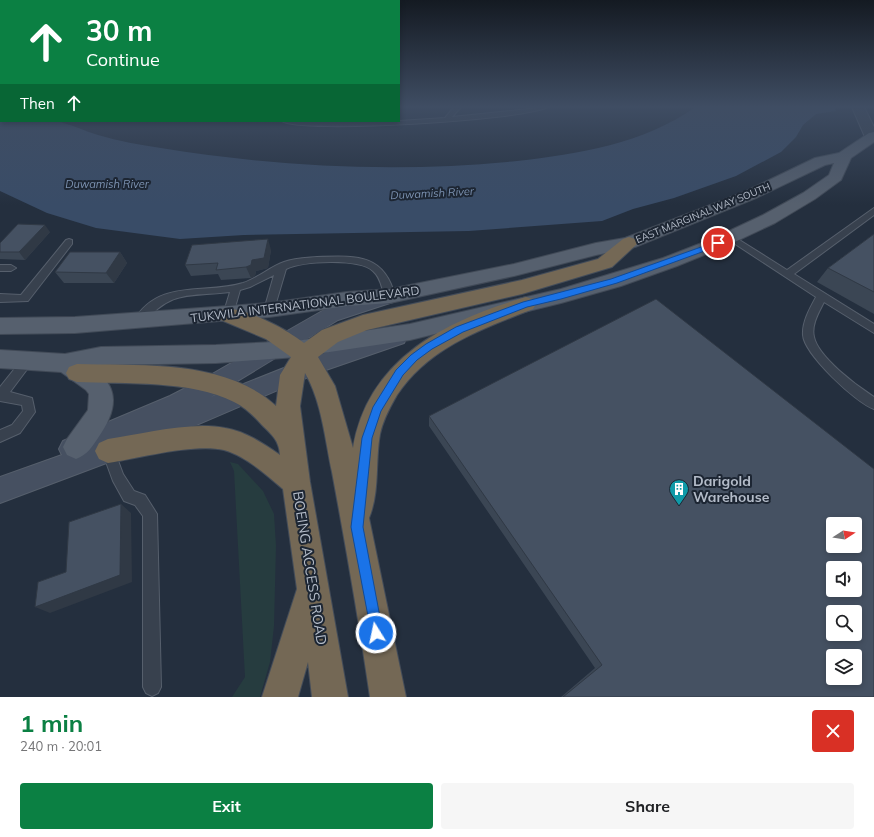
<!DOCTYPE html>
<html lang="en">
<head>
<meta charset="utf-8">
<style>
	:root { --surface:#fff; --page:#f6f6f6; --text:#202124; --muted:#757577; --accent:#0b8043 }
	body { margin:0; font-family:Mulish,sans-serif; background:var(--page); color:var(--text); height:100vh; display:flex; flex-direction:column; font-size:15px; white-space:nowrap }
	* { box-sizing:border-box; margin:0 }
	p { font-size:13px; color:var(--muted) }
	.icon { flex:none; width:22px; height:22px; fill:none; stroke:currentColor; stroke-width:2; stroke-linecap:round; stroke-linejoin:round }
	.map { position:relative; height:697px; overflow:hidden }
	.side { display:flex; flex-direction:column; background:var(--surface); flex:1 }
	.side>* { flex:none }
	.guide { position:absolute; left:0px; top:0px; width:400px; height:122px; box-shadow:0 2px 6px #0003; background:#0b8043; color:#fff; overflow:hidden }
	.needle { width:26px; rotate:78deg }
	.fabs { position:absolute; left:826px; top:517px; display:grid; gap:8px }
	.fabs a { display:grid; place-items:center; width:36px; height:36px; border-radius:4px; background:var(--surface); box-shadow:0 2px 6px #0003; font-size:20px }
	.pin { position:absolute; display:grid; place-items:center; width:34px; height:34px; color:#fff; margin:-17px; border:2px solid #fff; border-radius:50%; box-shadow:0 1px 4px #0007 }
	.me { position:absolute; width:44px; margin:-22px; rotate:350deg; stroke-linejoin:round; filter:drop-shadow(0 0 3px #0008) }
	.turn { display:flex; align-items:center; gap:14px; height:84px; padding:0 20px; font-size:18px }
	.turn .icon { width:52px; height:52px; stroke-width:2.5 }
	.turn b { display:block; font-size:28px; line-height:34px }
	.then { display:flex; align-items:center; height:38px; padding:0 20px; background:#0003; gap:8px; font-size:15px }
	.round { display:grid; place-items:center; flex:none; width:42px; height:42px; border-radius:4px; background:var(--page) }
	.overview { display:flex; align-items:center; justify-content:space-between; height:68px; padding:0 20px }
	h1 { font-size:24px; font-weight:700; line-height:30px; color:var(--accent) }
	.button { display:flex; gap:8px; margin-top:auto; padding:8px 20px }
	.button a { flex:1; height:46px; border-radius:4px; background:var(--accent); color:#fff; font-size:16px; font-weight:700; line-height:46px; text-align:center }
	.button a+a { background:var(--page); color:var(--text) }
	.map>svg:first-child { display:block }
	.green { fill:#263c3f }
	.water { fill:#394c67 }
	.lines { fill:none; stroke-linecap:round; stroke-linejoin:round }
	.lane-casing { stroke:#565f6c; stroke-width:2 }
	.street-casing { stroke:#565f6c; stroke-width:2 }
	.secondary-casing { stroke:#565f6c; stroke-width:2 }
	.primary-casing { stroke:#414a57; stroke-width:2 }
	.highway-casing { stroke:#434c59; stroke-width:2 }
	.lane { fill:#38414e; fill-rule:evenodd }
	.street { fill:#38414e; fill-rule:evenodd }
	.secondary { fill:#465061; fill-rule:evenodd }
	.primary { fill:#56606e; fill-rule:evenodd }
	.highway { fill:#746855; fill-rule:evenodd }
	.wall { fill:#3b4654 }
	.shaded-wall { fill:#303945 }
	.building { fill:#455162; stroke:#303945; fill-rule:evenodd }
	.route { fill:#1a73e8; stroke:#114b97 }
	.labels { text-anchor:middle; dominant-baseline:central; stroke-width:4; stroke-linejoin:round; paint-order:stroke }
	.far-street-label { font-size:10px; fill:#b4bcc9; stroke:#1d2633 }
	.far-water-label { font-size:11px; font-style:italic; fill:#7c92b1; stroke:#1d2633 }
	.street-label { font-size:12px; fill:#b4bcc9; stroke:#1d2633 }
	.near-poi-label { font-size:14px; font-weight:bold; fill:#b4bcc9; stroke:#1d2633; text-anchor:start }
	.near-street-label { font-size:14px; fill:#b4bcc9; stroke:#1d2633 }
</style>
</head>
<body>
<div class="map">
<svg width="874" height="697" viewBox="0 0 874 697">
	<rect width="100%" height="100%" fill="#242f3e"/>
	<polygon class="green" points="230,462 238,464 263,491 274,514 276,546 274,626 270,662 260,697 232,697 245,677 234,471"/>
	<path class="water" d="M0,107L1,121C18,121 38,118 54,121C69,123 84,131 98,135C119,141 140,145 161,148C278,167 398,173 517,161C578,154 644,144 695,107H835L836,111L816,114L803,125L796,137L781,152L736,176L674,198L633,209L602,221L469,231L244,235L180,239L96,228L47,213L0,191Z"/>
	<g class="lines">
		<defs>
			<g id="lane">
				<path d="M454,107H461L452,117L548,107C526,120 299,134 282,121H399L445,118Z"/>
				<path d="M874,208V215L794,274L874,324V333L824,302C819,312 811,325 814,337C818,357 857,386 874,397V409C856,403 804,354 803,335C802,322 810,308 816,297L726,238L730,235L733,236L787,270Z"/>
				<polygon points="69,239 72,240 72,244 28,301 0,302 0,294 21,295 66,240"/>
				<path d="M317,257C355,256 384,253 395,296L390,299L386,298C381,289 382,279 373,271C359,258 303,261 286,269L273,313H265L264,310L274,275L250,287L240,290L232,318H224L223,315L230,292C189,297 171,289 142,325H134L133,322C158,278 204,295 243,283C258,278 270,267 284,262C295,258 306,258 317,257Z"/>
				<polygon points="0,265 11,265 16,268 11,271 0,271"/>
				<polygon points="28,356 32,357 34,360 10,392 32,398 35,412 20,433 0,442 0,430 12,425 23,411 22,405 0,401 0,387 24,357"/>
				<polygon points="108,445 113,447 123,474 134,491 145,495 157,514 161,687 158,693 152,696 146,693 143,687 143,516 135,505 124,501 113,481 102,451 103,447"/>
			</g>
			<polygon id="street" points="852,107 864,107 874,127 874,141 867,140 865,137"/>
			<polygon id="secondary" points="389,289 396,291 399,296 396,301 338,320 211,397 304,360 396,329 404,331 407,337 404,343 320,372 117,459 0,503 0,477 62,455 59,449 63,441 170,396 207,377 324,310"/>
			<path id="primary" d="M874,132V142L851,158L841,180L815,199L775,223L724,247L677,266L621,286L561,303L410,340L296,357L216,363L101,365L89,367C122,385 117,411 98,438C92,447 87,455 76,459L67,455L63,447L67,439L88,410L89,394L86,390L61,372L0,368V350L65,354L101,347L216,345L296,341L410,324L561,289L663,258L712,239L763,215L803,193L829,175L834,163L825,165L756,198L635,247L596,255L514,276L390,303L347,306L269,317L75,333L0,334V318L75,317L269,303L347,292L390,289L514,264L596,243L625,238L744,192L815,158L839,153L869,133Z"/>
			<path id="highway" d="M629,237L635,239L638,243L612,267L522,294L367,330L338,342L318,357L335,386L353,448C368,358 447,320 526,297L533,299L536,304L533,309C482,329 429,347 397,395C390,407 383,420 380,434C375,461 380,492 369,518L406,697H370C359,622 346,547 332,472C325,440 322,402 305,373L300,406L310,482L348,697H312L308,662L298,697H262L297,589L283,489C266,475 246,456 224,450C195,443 139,458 108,463L99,459L95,451L99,443L108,439C142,434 191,421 225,428C245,431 264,444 280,455C279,440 272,435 262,425C254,416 245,407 234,402C192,380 124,384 77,382L69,379L66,373L69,367L77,364C142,366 225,359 276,406L280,375L291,357L266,339L221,320L218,315L221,310C241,304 288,330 304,343L322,330L363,315L522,280L598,259L623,239Z"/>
		</defs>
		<use href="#lane" class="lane-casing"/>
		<use href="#street" class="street-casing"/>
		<use href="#secondary" class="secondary-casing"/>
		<use href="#primary" class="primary-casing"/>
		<use href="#highway" class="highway-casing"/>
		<use href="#lane" class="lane"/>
		<use href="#street" class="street"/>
		<use href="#secondary" class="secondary"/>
		<use href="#primary" class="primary"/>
		<use href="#highway" class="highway"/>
	</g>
	<g class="wall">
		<polygon points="50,232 25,260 0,259 0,243"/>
		<polygon points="874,234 874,314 817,282 828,268"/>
		<polygon points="271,250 268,268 256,271 255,276 251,278 221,280 218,274 191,276 185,265"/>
		<polygon points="120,252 127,263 114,283 64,283 55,272"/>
		<polygon points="429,416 874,697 561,697 595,668 429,426"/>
	</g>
	<g class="shaded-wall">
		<polygon points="45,225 50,232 25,260 19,252"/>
		<polygon points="268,239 271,250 268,268 256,271 255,276 251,278 246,267"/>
		<polygon points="120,252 127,263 114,283 106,273"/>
		<polygon points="121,504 131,513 132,582 50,613 35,607 120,575"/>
	</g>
	<g class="building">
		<polygon points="18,224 45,225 19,252 0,252 0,243"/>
		<polygon points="874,234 874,292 828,268"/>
		<polygon points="268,239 264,258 252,260 251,265 246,267 216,270 218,263 185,265 192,245"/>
		<polygon points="70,252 120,252 106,273 55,272"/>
		<path d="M656,299L874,469V697H563L602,665L429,416ZM833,524H855V546H833ZM833,568H855V590H833ZM833,612H855V634H833ZM833,656H855V678H833Z"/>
		<polygon points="121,504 120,575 35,607 38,582 66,572 69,522"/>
	</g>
	<linearGradient id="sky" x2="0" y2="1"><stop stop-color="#141a22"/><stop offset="0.52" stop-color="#3f4d63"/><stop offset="1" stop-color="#3f4d63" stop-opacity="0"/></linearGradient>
	<rect width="874" height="205" fill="url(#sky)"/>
	<polygon class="route" points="718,241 721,242 721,245 617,283 561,299 527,307 463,332 432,349 417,360 403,375 381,411 372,438 363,527 383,633 381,637 376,639 372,637 351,527 362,438 373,407 396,370 411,355 426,344 456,327 523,302 611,279"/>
	<defs>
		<symbol id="building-pin" viewBox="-11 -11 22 30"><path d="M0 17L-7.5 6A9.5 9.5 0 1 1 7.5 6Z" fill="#0f9aa8" stroke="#1d2633"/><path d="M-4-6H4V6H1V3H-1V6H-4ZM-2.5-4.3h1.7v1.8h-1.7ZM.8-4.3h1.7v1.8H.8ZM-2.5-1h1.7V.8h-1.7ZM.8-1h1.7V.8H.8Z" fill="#fff"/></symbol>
	</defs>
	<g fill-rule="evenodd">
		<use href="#building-pin" x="668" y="478" width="22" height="30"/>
	</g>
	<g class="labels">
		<g class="far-street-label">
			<text transform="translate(703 213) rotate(-22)">EAST MARGINAL WAY SOUTH</text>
		</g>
		<g class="far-water-label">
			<text x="107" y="184">Duwamish River</text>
			<text transform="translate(432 193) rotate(-3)">Duwamish River</text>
		</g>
		<g class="street-label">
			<text transform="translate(305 304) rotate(-7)">TUKWILA INTERNATIONAL BOULEVARD</text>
		</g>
		<g class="near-poi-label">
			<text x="693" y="481">Darigold<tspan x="693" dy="16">Warehouse</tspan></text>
		</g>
		<g class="near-street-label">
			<text transform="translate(310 568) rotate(81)">BOEING ACCESS ROAD</text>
		</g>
	</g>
</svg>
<div class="fabs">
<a><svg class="needle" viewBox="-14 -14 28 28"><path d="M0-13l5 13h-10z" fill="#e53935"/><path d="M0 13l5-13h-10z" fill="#757577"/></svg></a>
<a><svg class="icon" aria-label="sound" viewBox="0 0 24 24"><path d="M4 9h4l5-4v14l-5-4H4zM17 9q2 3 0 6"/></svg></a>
<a><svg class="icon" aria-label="search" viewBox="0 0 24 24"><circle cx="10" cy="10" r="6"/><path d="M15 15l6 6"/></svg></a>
<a><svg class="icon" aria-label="layers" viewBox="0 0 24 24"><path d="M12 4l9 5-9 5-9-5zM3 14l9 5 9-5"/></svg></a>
</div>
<div class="pin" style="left:718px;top:243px;background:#d93025"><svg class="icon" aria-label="arrive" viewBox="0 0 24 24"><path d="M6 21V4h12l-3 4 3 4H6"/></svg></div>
<svg class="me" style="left:376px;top:633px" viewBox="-20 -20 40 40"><circle r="17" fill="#1a73e8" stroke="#fff" stroke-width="3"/><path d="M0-11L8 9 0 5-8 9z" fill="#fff"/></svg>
<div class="guide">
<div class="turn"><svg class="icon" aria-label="ahead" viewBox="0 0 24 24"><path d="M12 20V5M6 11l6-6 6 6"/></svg><div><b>30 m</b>Continue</div></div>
<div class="then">Then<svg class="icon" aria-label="ahead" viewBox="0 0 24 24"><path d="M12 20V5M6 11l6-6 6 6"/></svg></div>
</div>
</div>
<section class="side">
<div class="overview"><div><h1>1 min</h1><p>240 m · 20:01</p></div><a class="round" style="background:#d93025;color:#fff"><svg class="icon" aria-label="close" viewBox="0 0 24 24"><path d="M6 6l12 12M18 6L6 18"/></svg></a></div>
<div class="button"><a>Exit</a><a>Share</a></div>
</section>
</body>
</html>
